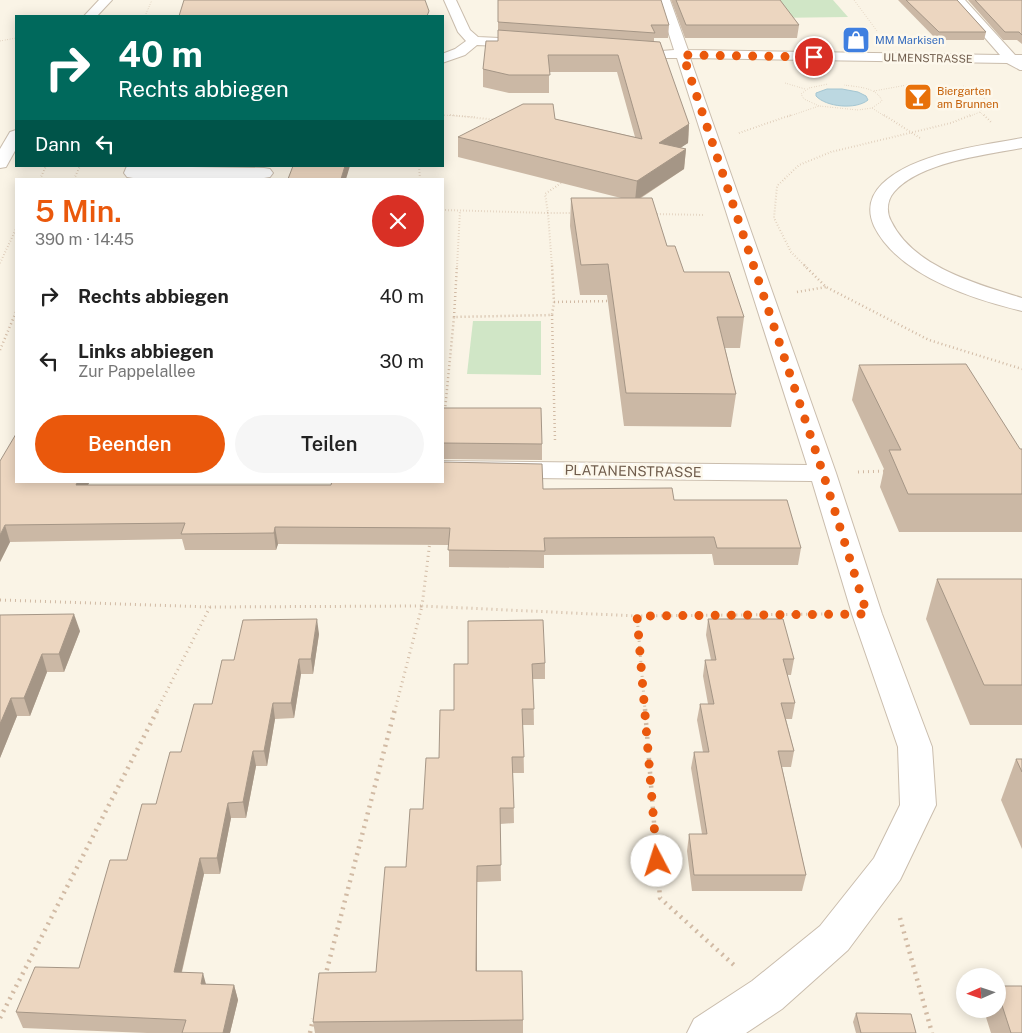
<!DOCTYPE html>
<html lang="de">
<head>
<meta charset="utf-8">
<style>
	:root { --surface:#fff; --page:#f6f6f6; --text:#222; --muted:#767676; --accent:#ea580c }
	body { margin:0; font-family:"Public Sans",sans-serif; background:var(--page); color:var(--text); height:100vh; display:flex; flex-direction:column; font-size:19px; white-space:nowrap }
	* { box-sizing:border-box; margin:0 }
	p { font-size:16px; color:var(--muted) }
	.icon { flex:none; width:28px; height:28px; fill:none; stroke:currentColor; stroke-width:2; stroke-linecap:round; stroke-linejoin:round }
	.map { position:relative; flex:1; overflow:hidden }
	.details { position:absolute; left:15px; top:178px; width:429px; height:305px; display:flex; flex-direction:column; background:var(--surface); border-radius:0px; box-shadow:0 2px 12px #0003 }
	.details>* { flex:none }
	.hud { position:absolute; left:15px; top:15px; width:429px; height:152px; border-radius:0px; box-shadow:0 2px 12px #0003; background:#00695c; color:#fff; overflow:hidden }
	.needle { width:32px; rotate:267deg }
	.controls { position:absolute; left:956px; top:968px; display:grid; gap:10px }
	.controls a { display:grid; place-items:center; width:50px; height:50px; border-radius:50%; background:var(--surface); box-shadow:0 2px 12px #0003; font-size:25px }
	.pin { position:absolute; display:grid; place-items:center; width:42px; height:42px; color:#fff; margin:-21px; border:2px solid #fff; border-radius:50%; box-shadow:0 1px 5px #0007 }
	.me { position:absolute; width:55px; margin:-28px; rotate:355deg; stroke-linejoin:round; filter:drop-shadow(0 0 4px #0008) }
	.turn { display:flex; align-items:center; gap:18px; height:105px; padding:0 20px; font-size:22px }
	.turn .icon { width:65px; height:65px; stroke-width:2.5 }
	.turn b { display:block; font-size:35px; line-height:42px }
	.then { display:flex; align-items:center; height:48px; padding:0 20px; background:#0003; gap:10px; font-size:19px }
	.round { display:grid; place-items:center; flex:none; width:52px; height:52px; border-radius:26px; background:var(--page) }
	.overview { display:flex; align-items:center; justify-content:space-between; height:85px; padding:0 20px }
	h1 { font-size:30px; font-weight:600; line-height:38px; color:var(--accent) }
	.primary-button { display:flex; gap:10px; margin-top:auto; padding:10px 20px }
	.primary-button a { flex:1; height:58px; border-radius:30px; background:var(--accent); color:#fff; font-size:20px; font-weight:600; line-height:58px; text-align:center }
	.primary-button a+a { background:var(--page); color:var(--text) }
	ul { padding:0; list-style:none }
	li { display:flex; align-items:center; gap:15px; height:65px; padding:0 20px }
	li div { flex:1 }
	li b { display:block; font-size:19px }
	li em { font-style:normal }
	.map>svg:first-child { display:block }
	.green { fill:#d0e6c6 }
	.water { fill:#bcd8e1; stroke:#a4c6d2 }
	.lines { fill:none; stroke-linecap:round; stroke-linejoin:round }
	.minor-casing { stroke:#cabdad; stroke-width:2 }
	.path-far4 { stroke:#d1baa4; stroke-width:1; stroke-dasharray:0.5 2; stroke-linecap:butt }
	.path-far3 { stroke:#d1baa4; stroke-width:2; stroke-dasharray:0.5 2.5; stroke-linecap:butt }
	.path-far2 { stroke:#d1baa4; stroke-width:2.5; stroke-dasharray:1 3; stroke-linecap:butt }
	.path-far1 { stroke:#d1baa4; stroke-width:3; stroke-dasharray:1 4; stroke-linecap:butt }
	.path { stroke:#d1baa4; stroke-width:4.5; stroke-dasharray:2 5; stroke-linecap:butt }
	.minor { fill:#fff; fill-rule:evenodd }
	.wall { fill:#cbb8a5 }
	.shaded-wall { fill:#a59686 }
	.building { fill:#ecd6c0; stroke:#a59686 }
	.route { stroke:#ea580c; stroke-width:9; stroke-dasharray:0 16.2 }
	.labels { text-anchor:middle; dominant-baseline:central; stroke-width:5; stroke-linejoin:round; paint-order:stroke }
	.far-shop-label { font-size:11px; fill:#366cbe; stroke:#fdf8ec; text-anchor:start }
	.far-street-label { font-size:11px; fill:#705d4d; stroke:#fdf8ec }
	.far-food-label { font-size:11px; fill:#c56008; stroke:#fdf8ec; text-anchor:start }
	.street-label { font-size:14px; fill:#705d4d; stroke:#fdf8ec }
</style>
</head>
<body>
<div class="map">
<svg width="1022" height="1033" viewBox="0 0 1022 1033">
	<rect width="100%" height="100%" fill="#faf4e6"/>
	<g class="green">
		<polygon points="761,0 833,0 848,17 772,18"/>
		<polygon points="473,321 541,321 541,375 467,374"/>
	</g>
	<path class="water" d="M842,89L858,92L866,96L868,100C856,110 826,107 816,96V93L827,89Z"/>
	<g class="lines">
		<defs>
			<g id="minor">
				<polygon points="99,0 112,0 97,16 84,16"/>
				<polygon points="444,0 456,0 470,30 478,37 524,39 531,43 524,47 477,45 465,55 442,63 442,54 455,49 466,41 458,32"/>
				<polygon points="658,0 670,0 688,50 1000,55 952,0 965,0 1015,55 1022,55 1022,70 1020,70 1007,63 690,58 836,473 882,614 932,747 936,805 900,880 848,950 782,1009 746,1033 687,1033 694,1019 752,981 820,926 874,858 900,805 898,747 852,614 812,481 442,477 442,461 807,465 677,58 666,58 659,54 661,51 674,50"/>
				<polygon points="16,130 16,149 6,167 0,168 0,149 10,132"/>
				<path d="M1022,138V148C985,155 920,162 894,192C887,200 886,212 891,221C913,267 977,284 1022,298V311C972,299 898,275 874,226C867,210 870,196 882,184C914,153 980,146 1022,138Z"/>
				<polygon points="127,166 264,168 270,169 273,173 270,177 264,178 133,178 127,177 124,173"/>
			</g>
		</defs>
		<use href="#minor" class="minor-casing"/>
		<g class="path-far4">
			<polyline points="854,0 877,31"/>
			<polyline points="145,16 152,0"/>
			<polyline points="0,41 16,38"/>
			<polyline points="785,83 805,89"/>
			<polyline points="963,86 980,93 987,102 980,112 968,117"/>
			<polyline points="874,91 907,85"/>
			<polyline points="819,106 804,99 801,94 809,88 828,84"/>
			<polyline points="872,108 886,117"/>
			<polyline points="980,112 985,117"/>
			<polyline points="442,115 475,117"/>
			<path d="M787,117L819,106L858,110L872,108L882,101C877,87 857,87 844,85"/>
		</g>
		<g class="path-far3">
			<polyline points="450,115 497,120"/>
			<polyline points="884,115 920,138"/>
			<polyline points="984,115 991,122"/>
			<polyline points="739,133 791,115"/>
			<polyline points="419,166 420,179"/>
			<polyline points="40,179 46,166"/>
			<polyline points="74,179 80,166"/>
			<polyline points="442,210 548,213 545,194 564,181"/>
			<polyline points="654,214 705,215"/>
			<polyline points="0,263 16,229"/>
			<polyline points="457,267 460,211"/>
			<polyline points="552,267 548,213 573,213"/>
			<polyline points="806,267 791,252 774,218 777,186 799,165 831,152 951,123 971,115"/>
		</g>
		<g class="path-far2">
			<polyline points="804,265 826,287 929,340 1022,369"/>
			<polyline points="797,292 826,287"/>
			<polyline points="554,302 611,301"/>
			<polyline points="552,315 555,441"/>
			<polyline points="454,317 457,265"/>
			<polyline points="0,350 16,312"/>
			<polyline points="445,410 454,317 552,315 554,302 552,265"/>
		</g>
		<g class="path-far1">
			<polyline points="858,472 887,471"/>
			<polyline points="430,541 422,606 637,616 831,614"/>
			<polyline points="0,600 210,607 422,606 395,710"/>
			<polyline points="637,616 645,710"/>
			<polyline points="157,710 210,607"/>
		</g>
		<g class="path">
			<polyline points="645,709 660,898 735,966"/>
			<polyline points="900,918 932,1033"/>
			<polyline points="325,977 395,709"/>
			<polyline points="0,1018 158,709"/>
			<polyline points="310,1033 313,1019"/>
		</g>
		<use href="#minor" class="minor"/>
	</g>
	<g class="wall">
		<polygon points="498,0 669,25 668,38 654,38 654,42 689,124 688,143 680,148 686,149 684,169 641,198 667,246 684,272 744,317 740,348 725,348 736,394 731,427 624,426 607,295 580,295 570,226 571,198 621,198 458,157 458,137 555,119 635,137 617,72 549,72 549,93 509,93 483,87 483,69 498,41"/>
		<polygon points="671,0 780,0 799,25 797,38 685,38"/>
		<polygon points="898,0 957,0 986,32 984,40 937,40"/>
		<polygon points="968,0 1022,0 1022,44 1017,40 1003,40"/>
		<polygon points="859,365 1020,449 1022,449 1022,532 899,532 880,487 884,469 852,400"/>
		<polygon points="442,408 542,444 542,460 442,459"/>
		<polygon points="16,434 16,481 90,481 88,485 543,489 674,500 801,548 798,565 714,565 712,554 544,555 544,568 449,567 449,545 278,544 276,550 185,550 182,539 10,542 0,562"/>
		<polygon points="937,579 1022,579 1022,725 970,725 926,619"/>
		<polygon points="0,615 80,631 64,672 47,672 30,716 17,716 0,758"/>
		<polygon points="708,619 794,659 791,675 787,675 795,703 792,719 786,719 794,751 791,767 782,767 806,875 802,891 692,891 687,851 689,834 702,834 691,768 694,752 703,752 697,720 700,704 708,704 703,676 705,660 711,660 706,635"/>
		<polygon points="319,634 313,674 301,674 294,718 275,719 267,766 256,766 246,818 231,818 220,874 204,874 182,972 206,984 234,985 238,1000 230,1033 147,1033 23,1028 16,1012 79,968 127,860 156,804 181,752 212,704 234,660"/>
		<polygon points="545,663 545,679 533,679 534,725 523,725 524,773 513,773 514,823 500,824 501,881 477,882 477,971 523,1020 523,1033 315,1033 313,1022 376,972 423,809 468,664"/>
		<polygon points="1016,759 1022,759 1022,849 1001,800"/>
		<polygon points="998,986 1022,1033 991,1033 984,1011 985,1009 998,1009"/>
		<polygon points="856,1013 916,1033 856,1033 853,1022"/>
	</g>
	<g class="shaded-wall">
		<polygon points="689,124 688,143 657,163 659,143"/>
		<polygon points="686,149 684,169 635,201 637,181"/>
		<polygon points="345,166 350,166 346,179 341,179"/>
		<polygon points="78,481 90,481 80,501 76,485"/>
		<polygon points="5,525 10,542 0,562 0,535"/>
		<polygon points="275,527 278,544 276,550 274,533"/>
		<polygon points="74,614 80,631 64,672 59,654"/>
		<polygon points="317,619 319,634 313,674 311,659"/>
		<polygon points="42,654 47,672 30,716 24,698"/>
		<polygon points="299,659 301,674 294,718 291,703"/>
		<polygon points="11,698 17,716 0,758 0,724"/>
		<polygon points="273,703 275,719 267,766 264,751"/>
		<polygon points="253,751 256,766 246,818 243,802"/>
		<polygon points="228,803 231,818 220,874 217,858"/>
		<polygon points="200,858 204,874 178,987 174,972"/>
		<polygon points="477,866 477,987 476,971"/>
		<polygon points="203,973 207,988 201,984"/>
		<polygon points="234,985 238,1000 230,1033 223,1033"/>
	</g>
	<g class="building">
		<polygon points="184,0 425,0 429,11 427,16 179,16"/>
		<polygon points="498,0 661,0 669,25 651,25 655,33 498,22"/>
		<polygon points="676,0 780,0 799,25 686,25"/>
		<polygon points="906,0 957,0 986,32 939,32"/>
		<polygon points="975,0 1022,0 1022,35 1019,32 1005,32"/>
		<polygon points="498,30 660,42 689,124 659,143 686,149 637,181 458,137 523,104 553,104 555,119 642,139 618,55 548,55 550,75 509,75 483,69 486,41 498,41"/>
		<polygon points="293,166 345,166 341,179 288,179"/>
		<polygon points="571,198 652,198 667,246 675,246 684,272 729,272 744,317 717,317 736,394 626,393 608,264 581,265"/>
		<polygon points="966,364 1020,449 1022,449 1022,494 908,494 889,450 901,450 859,365"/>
		<polygon points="442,408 541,408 542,444 442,443"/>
		<polygon points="16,434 16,481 78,481 76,485 331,485 332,481 442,481 442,462 542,464 543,489 672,488 674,500 787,500 801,548 717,548 714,537 544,538 545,551 448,550 450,528 275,527 274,533 181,534 185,523 5,525 0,535 0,461"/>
		<polygon points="937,579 1022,579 1022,685 984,685"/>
		<polygon points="74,614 59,654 42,654 24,698 11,698 0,724 0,615"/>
		<polygon points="317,619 311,659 299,659 291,703 273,703 264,751 253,751 243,802 228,803 217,858 200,858 174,972 203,973 201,984 234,985 223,1033 182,1033 186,1020 16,1012 35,967 79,968 110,860 127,860 142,804 156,804 170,752 181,752 194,704 212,704 222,660 234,660 243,620"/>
		<polygon points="708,619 783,619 794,659 783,659 795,703 781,703 794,751 778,751 806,875 694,875 689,834 707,834 694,752 709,752 700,704 714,704 705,660 716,660"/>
		<polygon points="543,620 545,663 532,664 534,709 522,709 524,757 512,757 514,808 500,808 501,865 477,866 476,971 522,971 523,1020 313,1022 319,973 376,972 385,867 406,867 410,809 423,809 426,758 439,758 440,710 454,710 454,664 468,664 468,621"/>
		<polygon points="1016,759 1022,759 1022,772"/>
		<polygon points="998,986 1022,986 1022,1033 1011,1033 998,993"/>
		<polygon points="856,1013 911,1014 916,1033 861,1033"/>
	</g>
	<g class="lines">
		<polyline class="route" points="657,861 637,616 867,614 823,473 683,55 814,57"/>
	</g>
	<defs>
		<symbol id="shop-square" viewBox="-11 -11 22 22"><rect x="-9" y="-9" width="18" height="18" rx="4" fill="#3f7fe0" stroke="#fdf8ec"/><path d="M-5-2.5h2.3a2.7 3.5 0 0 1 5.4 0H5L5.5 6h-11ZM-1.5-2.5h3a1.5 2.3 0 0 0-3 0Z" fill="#fff"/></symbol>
		<symbol id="bar-square" viewBox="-11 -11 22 22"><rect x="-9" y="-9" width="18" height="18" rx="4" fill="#e8710a" stroke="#fdf8ec"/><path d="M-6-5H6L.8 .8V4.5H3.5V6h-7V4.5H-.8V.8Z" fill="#fff"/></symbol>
	</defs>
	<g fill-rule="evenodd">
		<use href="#shop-square" x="840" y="24" width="32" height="32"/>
		<use href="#bar-square" x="902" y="81" width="32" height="32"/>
	</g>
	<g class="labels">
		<g class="far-shop-label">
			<text x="875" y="40">MM Markisen</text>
		</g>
		<g class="far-street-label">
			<text transform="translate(928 58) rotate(1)">ULMENSTRASSE</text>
		</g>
		<g class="far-food-label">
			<text x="937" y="91">Biergarten<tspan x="937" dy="13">am Brunnen</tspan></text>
		</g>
		<g class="street-label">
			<text transform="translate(633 471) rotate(1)">PLATANENSTRASSE</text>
		</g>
	</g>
</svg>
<div class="controls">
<a><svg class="needle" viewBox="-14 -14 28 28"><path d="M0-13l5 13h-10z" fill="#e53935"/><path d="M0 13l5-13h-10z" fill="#767676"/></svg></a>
</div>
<div class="pin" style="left:814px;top:57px;background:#d93025"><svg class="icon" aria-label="arrive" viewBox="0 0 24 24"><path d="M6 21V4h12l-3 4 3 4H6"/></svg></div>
<svg class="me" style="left:657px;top:861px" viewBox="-20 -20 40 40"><circle r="19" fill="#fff"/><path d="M0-13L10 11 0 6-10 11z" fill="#ea580c"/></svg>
<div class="hud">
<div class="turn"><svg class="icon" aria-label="right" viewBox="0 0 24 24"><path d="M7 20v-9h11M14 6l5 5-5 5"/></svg><div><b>40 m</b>Rechts abbiegen</div></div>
<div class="then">Dann<svg class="icon" aria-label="left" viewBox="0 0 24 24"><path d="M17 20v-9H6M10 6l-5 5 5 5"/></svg></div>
</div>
<section class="details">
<div class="overview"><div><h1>5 Min.</h1><p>390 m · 14:45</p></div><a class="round" style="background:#d93025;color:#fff"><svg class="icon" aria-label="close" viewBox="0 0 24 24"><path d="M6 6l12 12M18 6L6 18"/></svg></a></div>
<ul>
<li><svg class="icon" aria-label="right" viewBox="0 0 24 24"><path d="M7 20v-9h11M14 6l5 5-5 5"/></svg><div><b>Rechts abbiegen</b></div><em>40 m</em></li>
<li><svg class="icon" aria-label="left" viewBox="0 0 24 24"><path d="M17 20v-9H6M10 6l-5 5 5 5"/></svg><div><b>Links abbiegen</b><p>Zur Pappelallee</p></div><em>30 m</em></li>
</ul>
<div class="primary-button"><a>Beenden</a><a>Teilen</a></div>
</section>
</div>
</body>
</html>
